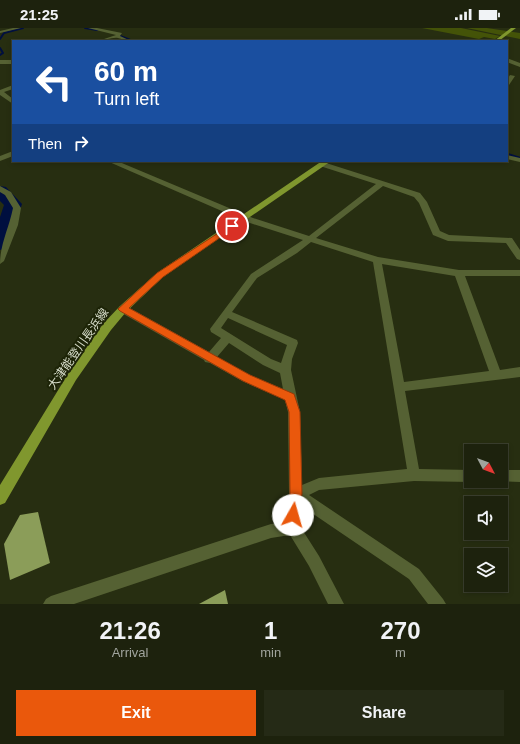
<!DOCTYPE html>
<html lang="en">
<head>
<meta charset="utf-8">
<style>
	:root { --surface:#1d220d; --page:#252a16; --text:#f1f3f6; --muted:#a0a49d; --line:#3b3f2e; --accent:#ea580c }
	body { margin:0; font-family:Helvetica,"Noto Sans JP",sans-serif; background:var(--page); color:var(--text); height:100vh; display:flex; flex-direction:column; font-size:15px; white-space:nowrap }
	* { box-sizing:border-box; margin:0 }
	p { font-size:13px; color:var(--muted) }
	.icon { flex:none; width:22px; height:22px; fill:none; stroke:currentColor; stroke-width:2; stroke-linecap:round; stroke-linejoin:round }
	.map { position:relative; height:576px; overflow:hidden }
	.details { display:flex; flex-direction:column; background:var(--surface); flex:1 }
	.details>* { flex:none }
	.banner { position:absolute; left:12px; top:12px; width:496px; height:122px; border-radius:0px; box-shadow:0 2px 6px #0003,0 0 0 1px var(--line); background:#1a4fa0; color:#fff; overflow:hidden }
	.needle { width:26px; rotate:131deg }
	.tools { position:absolute; left:464px; top:416px; display:grid; gap:8px }
	.tools a { display:grid; place-items:center; width:44px; height:44px; border-radius:0px; background:var(--surface); box-shadow:0 2px 6px #0003,0 0 0 1px var(--line); font-size:20px }
	.pin { position:absolute; display:grid; place-items:center; width:34px; height:34px; color:#fff; margin:-17px; border:2px solid #fff; border-radius:50%; box-shadow:0 1px 4px #0007 }
	.me { position:absolute; width:44px; margin:-22px; rotate:7deg; stroke-linejoin:round; filter:drop-shadow(0 0 3px #0008) }
	.turn { display:flex; align-items:center; gap:14px; height:84px; padding:0 16px; font-size:18px }
	.turn .icon { width:52px; height:52px; stroke-width:2.5 }
	.turn b { display:block; font-size:28px; line-height:34px }
	.then { display:flex; align-items:center; height:38px; padding:0 16px; background:#0003; gap:8px; font-size:15px }
	.eta { display:flex; justify-content:space-evenly; align-items:center; height:68px; text-align:center }
	.eta b { font-size:24px; font-weight:800; line-height:28px }
	.action { display:flex; gap:8px; margin-top:auto; padding:8px 16px }
	.action a { flex:1; height:46px; border-radius:0px; background:var(--accent); color:#fff; font-size:16px; font-weight:800; line-height:46px; text-align:center }
	.action a+a { background:var(--page); color:var(--text) }
	.status { display:flex; justify-content:space-between; align-items:center; height:28px; padding:0 20px; background:var(--surface); direction:ltr }
	.status svg { height:11px; fill:currentColor }
	.map>svg:first-child { display:block }
	.green { fill:#445308 }
	.lines { fill:none; stroke-linecap:round; stroke-linejoin:round }
	.stream-far1 { stroke:#000f3f; stroke-width:2 }
	.stream { stroke:#000f3f; stroke-width:2.5 }
	.river { fill:#000f3f; fill-rule:evenodd }
	.building { fill:#8b9d59 }
	.minor { fill:#556133; fill-rule:evenodd }
	.tertiary { fill:#556133; fill-rule:evenodd }
	.primary { fill:#80972e; fill-rule:evenodd }
	.route { fill:#ea580c; stroke:#983908 }
	.labels { text-anchor:middle; dominant-baseline:central; stroke-width:4; stroke-linejoin:round; paint-order:stroke }
	.street-label { font-size:12px; fill:#d8decc; stroke:#1d2407 }
</style>
</head>
<body>
<div class="status"><b>21:25</b><svg viewBox="0 0 49 12"><path d="M0 12V9h3v3zM5 12V6h3v6zM10 12V3h3v9zM15 12V0h3v12zM26 1h20v11H26zM47 4h2v5h-2z"/></svg></div>
<div class="map">
<svg width="520" height="576" viewBox="0 0 520 576">
	<rect width="100%" height="100%" fill="#272e11"/>
	<g class="green">
		<polygon points="422,0 461,0 500,8 495,11 484,9 479,11"/>
		<polygon points="467,0 487,0 520,5 520,11"/>
	</g>
	<g class="lines">
		<g class="stream-far1">
			<polyline points="85,0 97,2"/>
			<polyline points="120,8 133,13"/>
			<polyline points="0,11 4,5 23,0"/>
			<polyline points="0,20 3,25 0,27"/>
		</g>
		<polyline class="stream" points="507,126 520,130"/>
		<polygon class="river" points="0,158 6,159 22,176 9,216 7,220 0,222 0,189 4,177 0,173"/>
	</g>
	<g class="building">
		<polygon points="38,484 50,535 10,552 4,516 20,487"/>
		<polygon points="225,562 228,576 199,576"/>
	</g>
	<g class="lines">
		<g class="minor">
			<polygon points="13,0 21,0 0,5 0,3"/>
			<path d="M88,0H97L122,5L120,8L131,13C126,13 123,11 118,10C112,9 104,13 98,13L116,7Z"/>
			<polygon points="258,12 281,12 283,13 256,13"/>
			<polygon points="507,30 520,35 520,39 507,34"/>
			<rect x="0" y="32" width="13" height="4"/>
			<polygon points="510,47 515,48 509,57 507,58 507,52"/>
			<polygon points="13,57 13,61 4,64 13,71 13,76 0,67 0,62"/>
			<polygon points="13,123 13,128 0,133 0,128"/>
			<polygon points="507,127 520,130 520,134 507,131"/>
			<path d="M107,133H117L253,190L309,208L376,156L320,138L319,136L323,134L420,165L427,174L440,203L449,207L512,210L520,222V232L517,231L506,215L448,213L433,207L419,175L414,169L383,158L316,210L378,229L459,242H520V248H465L500,342L520,339V349L405,363L419,441L471,442V453H474L471,454L414,453L319,462L309,467L419,541L443,571L446,576H428L409,551L300,477V500L298,505L293,507L288,505C283,494 285,477 289,466L288,384L285,372L242,353L210,335L205,334L204,332L120,284L118,281L120,278H126L209,324L221,310L211,304L210,301L251,246L303,212L247,194ZM311,214L373,234L407,441L319,450L302,457L300,384L291,342L292,331L298,315L297,312L232,284L257,250L297,225ZM382,236L455,248L489,343L404,354ZM228,290L287,317L281,335L271,331L221,300ZM229,315L263,337L280,345L283,361L250,347L217,329Z"/>
			<path d="M0,158L11,164L21,180L18,197L4,233L0,236C0,216 9,200 13,180L5,167L0,164Z"/>
			<polygon points="501,442 520,442 520,454 498,453 501,453"/>
		</g>
		<polygon class="tertiary" points="293,493 298,495 319,528 344,576 328,576 309,538 290,507 271,510 74,576 43,576 46,571 51,568 271,496"/>
		<g class="primary">
			<polygon points="511,0 516,0 499,13 494,13"/>
			<polygon points="322,133 331,133 163,249 126,284 111,302 76,352 5,475 0,477 0,457 68,346 103,296 120,278 157,245"/>
		</g>
	</g>
	<path class="route" d="M232,196L234,197V200L163,249L129,280L250,347L294,366L300,384L302,466C300,474 301,484 297,492L293,494L289,492C285,483 287,474 290,466L289,384L285,372L243,353L120,283L118,281L157,245Z"/>
	<g class="labels">
		<g class="street-label">
			<text transform="translate(78 321) rotate(-55)">大津能登川長浜線</text>
		</g>
	</g>
</svg>
<div class="tools">
<a><svg class="needle" viewBox="-14 -14 28 28"><path d="M0-13l5 13h-10z" fill="#e53935"/><path d="M0 13l5-13h-10z" fill="#a0a49d"/></svg></a>
<a><svg class="icon" aria-label="sound" viewBox="0 0 24 24"><path d="M4 9h4l5-4v14l-5-4H4zM17 9q2 3 0 6"/></svg></a>
<a><svg class="icon" aria-label="layers" viewBox="0 0 24 24"><path d="M12 4l9 5-9 5-9-5zM3 14l9 5 9-5"/></svg></a>
</div>
<div class="pin" style="left:232px;top:198px;background:#d93025"><svg class="icon" aria-label="arrive" viewBox="0 0 24 24"><path d="M6 21V4h12l-3 4 3 4H6"/></svg></div>
<svg class="me" style="left:293px;top:487px" viewBox="-20 -20 40 40"><circle r="19" fill="#fff"/><path d="M0-13L10 11 0 6-10 11z" fill="#ea580c"/></svg>
<div class="banner">
<div class="turn"><svg class="icon" aria-label="left" viewBox="0 0 24 24"><path d="M17 20v-9H6M10 6l-5 5 5 5"/></svg><div><b>60 m</b>Turn left</div></div>
<div class="then">Then<svg class="icon" aria-label="right" viewBox="0 0 24 24"><path d="M7 20v-9h11M14 6l5 5-5 5"/></svg></div>
</div>
</div>
<section class="details">
<div class="eta">
<div><b>21:26</b><p>Arrival</p></div>
<div><b>1</b><p>min</p></div>
<div><b>270</b><p>m</p></div>
</div>
<div class="action"><a>Exit</a><a>Share</a></div>
</section>
</body>
</html>
